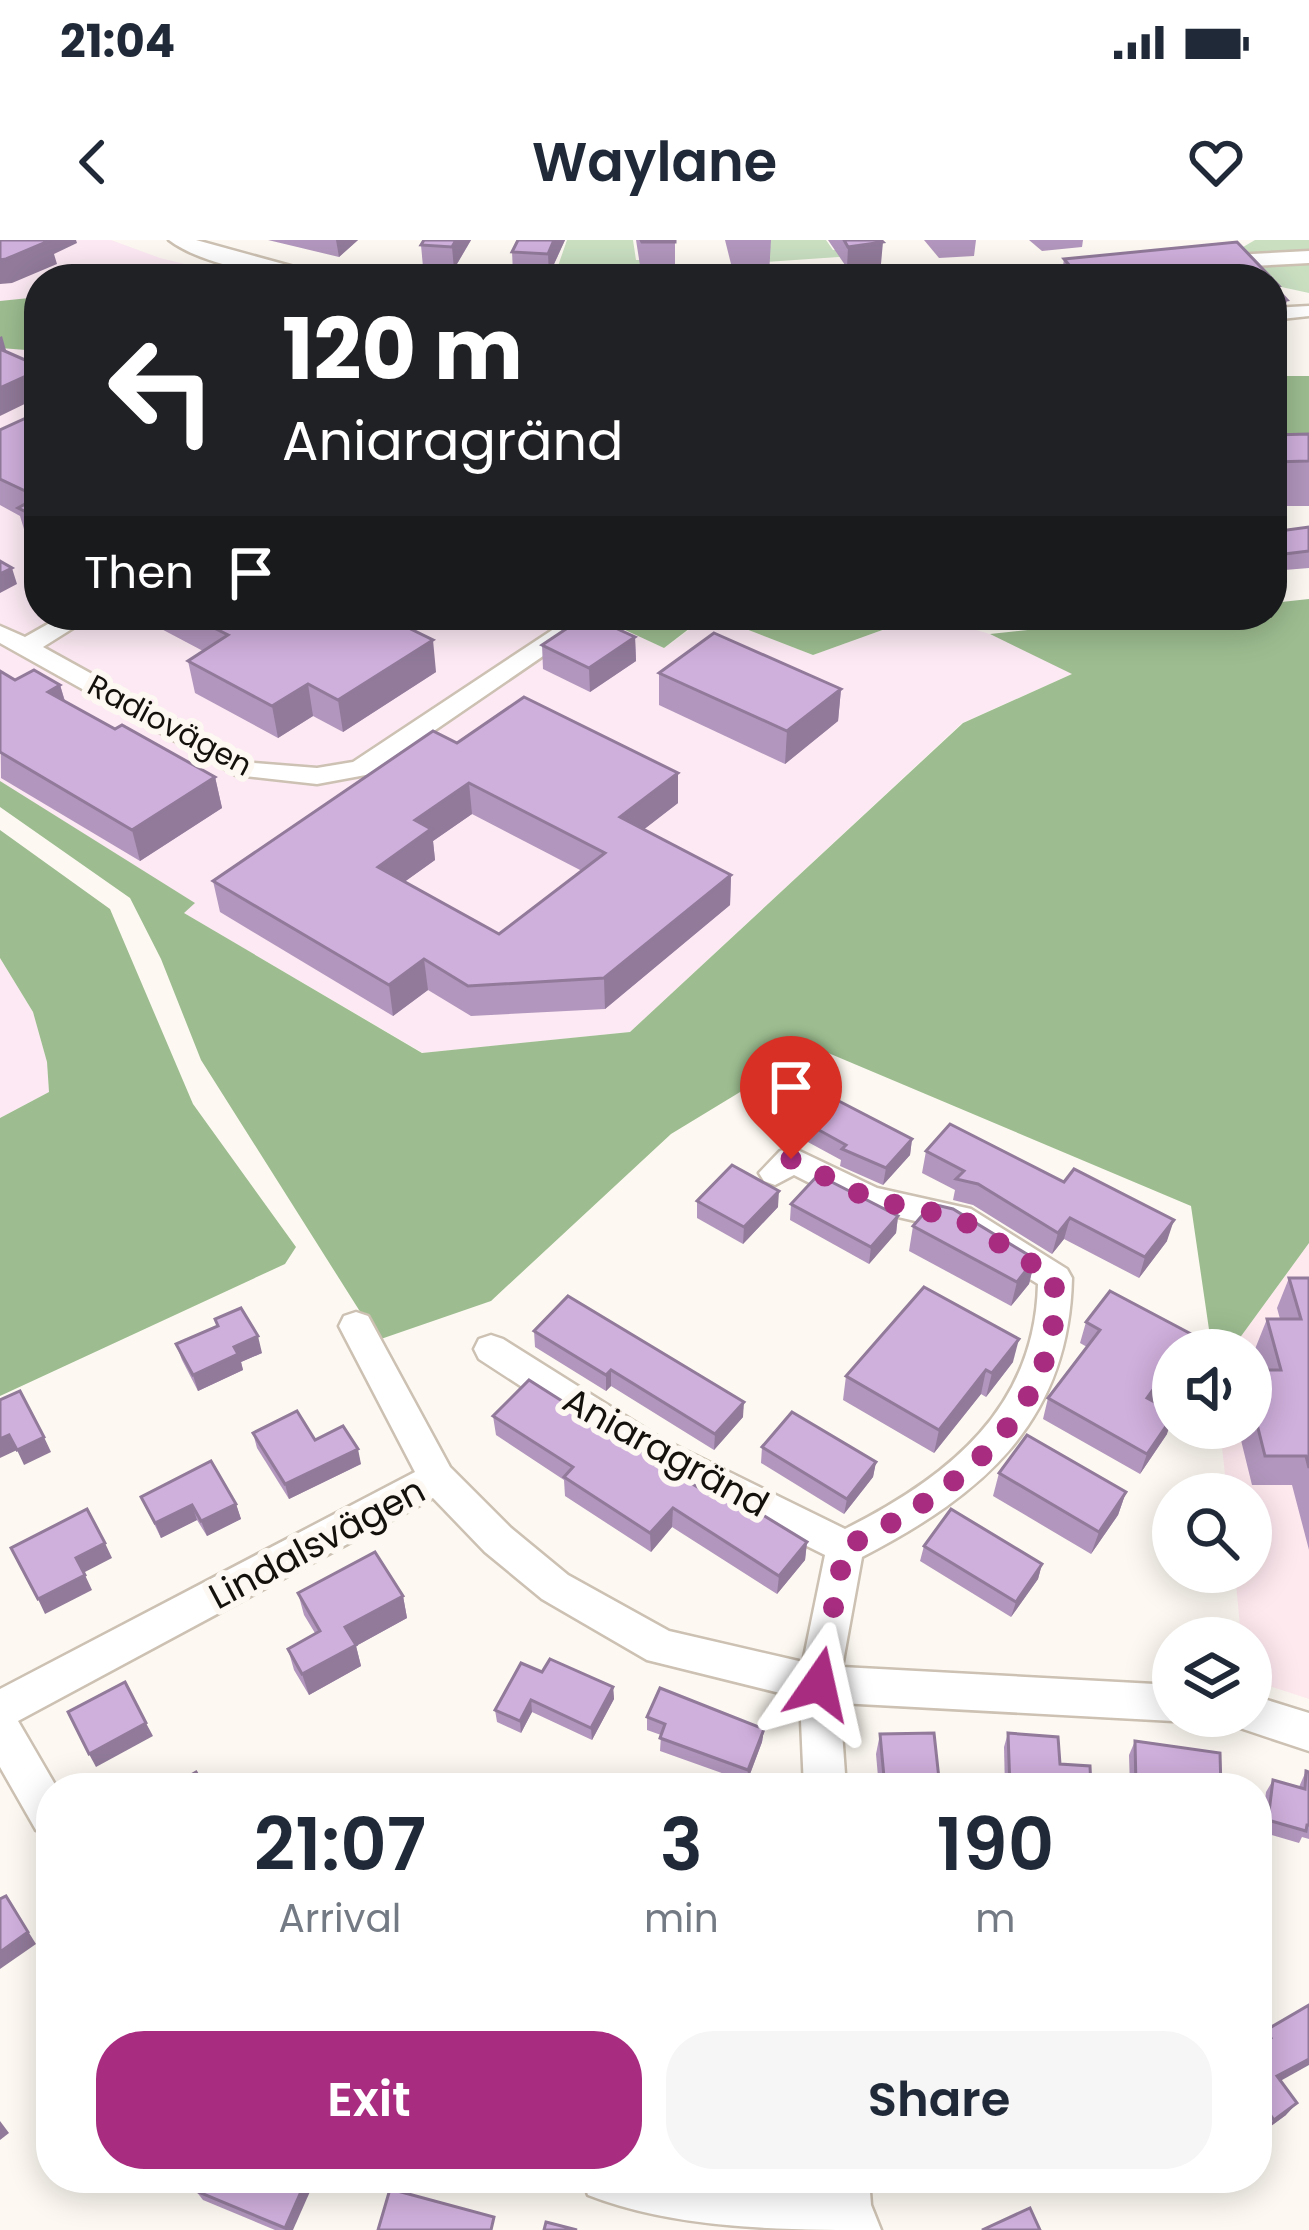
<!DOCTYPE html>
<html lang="en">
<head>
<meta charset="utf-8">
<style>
	:root { --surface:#fff; --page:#f6f6f7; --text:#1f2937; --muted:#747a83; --accent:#a82d81 }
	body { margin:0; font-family:Poppins,sans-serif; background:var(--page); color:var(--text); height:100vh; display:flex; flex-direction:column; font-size:45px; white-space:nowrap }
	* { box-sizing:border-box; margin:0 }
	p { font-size:39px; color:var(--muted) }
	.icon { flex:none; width:66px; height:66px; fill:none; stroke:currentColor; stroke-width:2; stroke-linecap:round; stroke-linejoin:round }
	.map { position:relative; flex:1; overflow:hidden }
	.side { position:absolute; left:36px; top:1533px; width:1236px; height:420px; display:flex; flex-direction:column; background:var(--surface); border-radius:48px; box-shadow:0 6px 30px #0003 }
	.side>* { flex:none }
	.banner { position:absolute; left:24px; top:24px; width:1263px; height:366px; border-radius:48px; box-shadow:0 6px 30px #0003; background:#202124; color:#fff; overflow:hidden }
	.fabs { position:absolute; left:1152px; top:1089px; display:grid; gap:24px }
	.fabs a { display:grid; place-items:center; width:120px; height:120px; border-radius:50%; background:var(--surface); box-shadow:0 6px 30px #0003; font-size:60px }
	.pin { position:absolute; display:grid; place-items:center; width:102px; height:102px; color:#fff; margin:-123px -51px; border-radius:50% 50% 50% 0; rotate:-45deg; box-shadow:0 0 12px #0007 }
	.pin .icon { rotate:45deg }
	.me { position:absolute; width:132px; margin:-66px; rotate:11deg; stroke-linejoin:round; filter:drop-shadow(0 0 9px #0008) }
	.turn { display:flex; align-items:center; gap:42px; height:252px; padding:0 60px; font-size:54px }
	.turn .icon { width:156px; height:156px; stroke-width:2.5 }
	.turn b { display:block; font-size:84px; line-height:102px }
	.then { display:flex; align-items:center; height:114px; padding:0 60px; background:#0003; gap:24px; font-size:45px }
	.eta { display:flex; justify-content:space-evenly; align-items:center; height:204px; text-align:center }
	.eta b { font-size:72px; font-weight:600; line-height:84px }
	.action { display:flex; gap:24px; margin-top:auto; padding:24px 60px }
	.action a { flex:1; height:138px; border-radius:48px; background:var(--accent); color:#fff; font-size:48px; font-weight:600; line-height:138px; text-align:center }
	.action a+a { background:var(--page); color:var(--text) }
	.status { display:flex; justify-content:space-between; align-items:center; height:84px; padding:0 60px; background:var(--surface); direction:ltr }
	.status svg { height:33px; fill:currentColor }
	header { display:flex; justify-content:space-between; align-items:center; height:156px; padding:0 60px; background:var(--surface); font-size:54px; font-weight:600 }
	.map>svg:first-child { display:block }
	.industrial { fill:#fce9f3 }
	.education { fill:#fee9ef }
	.green { fill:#c9dfc0 }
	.forest { fill:#9dbd90 }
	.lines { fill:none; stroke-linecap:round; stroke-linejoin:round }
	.street-casing { stroke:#ccc1b2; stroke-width:5 }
	.street { fill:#fff; fill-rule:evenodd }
	.wall { fill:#b296bd; fill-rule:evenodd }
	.shaded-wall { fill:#917a9a }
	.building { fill:#cfafdc; stroke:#917a9a; stroke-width:3; fill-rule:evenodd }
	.route { stroke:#a82d81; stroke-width:21; stroke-dasharray:0 37.8 }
	.labels { text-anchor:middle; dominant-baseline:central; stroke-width:12; stroke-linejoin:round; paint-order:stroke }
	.far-street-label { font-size:30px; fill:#14100b; stroke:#fdf9f2 }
	.street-label { font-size:36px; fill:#14100b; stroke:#fdf9f2 }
</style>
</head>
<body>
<div class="status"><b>21:04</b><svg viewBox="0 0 49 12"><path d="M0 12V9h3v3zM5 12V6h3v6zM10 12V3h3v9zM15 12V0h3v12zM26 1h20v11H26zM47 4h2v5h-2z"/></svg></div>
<header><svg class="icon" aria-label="back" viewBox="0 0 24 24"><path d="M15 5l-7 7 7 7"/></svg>Waylane<svg class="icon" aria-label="heart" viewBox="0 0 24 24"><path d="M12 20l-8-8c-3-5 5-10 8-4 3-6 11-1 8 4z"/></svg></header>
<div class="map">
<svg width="1309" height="1990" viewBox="0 0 1309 1990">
	<rect width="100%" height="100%" fill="#fdf9f2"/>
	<g class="industrial">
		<polygon points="0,0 111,0 160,18 247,39 39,39 39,375 637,375 624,389 664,408 710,375 813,415 924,375 990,394 1074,433 962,483 630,792 423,813 0,566"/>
		<polygon points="0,718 33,772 47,822 49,852 0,878"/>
	</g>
	<polygon class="education" points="1309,1003 1309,1459 1251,1440 1251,1398 1241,1398 1235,1332 1251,1332 1251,1254 1227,1254 1220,1188 1251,1188 1251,1110 1231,1110"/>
	<g class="green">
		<polygon points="567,0 633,0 636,20 671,20 678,27 558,26"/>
		<polygon points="762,0 826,0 833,10 875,8 868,15 753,23"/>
		<polygon points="1255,0 1309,0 1309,53 1272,45 1272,39 1238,10"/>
	</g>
	<g class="forest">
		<polygon points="39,57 39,111 0,108 0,61"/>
		<polygon points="1272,136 1309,136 1309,200 1272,202"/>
		<polygon points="1309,359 1309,1003 1231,1110 1212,1110 1191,966 814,807 671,894 491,1061 378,1100 201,820 161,719 130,658 0,567 0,541 195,663 184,673 422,813 630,792 963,483 1072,434 990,394 1167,375 1272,375 1272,363"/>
		<polygon points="637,375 707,375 664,408 623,389"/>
		<polygon points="710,375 924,375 813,415"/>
		<polygon points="0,590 110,669 193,864 296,1007 285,1024 0,1156 0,878 49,852 47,822 33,772 0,718"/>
	</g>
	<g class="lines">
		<defs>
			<g id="street">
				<path d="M169,0H196L338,39C291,39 207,29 169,0Z"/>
				<polygon points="1309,11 1309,23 1212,28 1203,22 1212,16"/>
				<polygon points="1107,25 1116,31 1114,35 1010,39 1019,33"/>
				<polygon points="1309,66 1309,76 1272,80 1272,68"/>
				<polygon points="64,375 94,375 43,407 253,523 317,528 353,522 575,375 603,375 371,534 317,544 236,535 0,403 0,386 25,397"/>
				<path d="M791,907L877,948L971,969L1067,1029L1072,1038C1069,1182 982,1255 862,1317L842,1427L1173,1445V1476H1187L1173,1481L840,1463L846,1548H804L800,1458L647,1420L542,1359L485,1312L433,1258L18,1481L57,1548H51V1596L36,1590L0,1527V1449L415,1232L339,1086L344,1076L356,1072L368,1076L450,1227L511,1288L568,1335L669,1391L803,1422L825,1315L636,1221L479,1119L474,1109L479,1099L491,1095L503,1099L662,1199L845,1289C949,1237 1035,1168 1038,1044L950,989L859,968L794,935L775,945L764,941L759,933L780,911Z"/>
				<polygon points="1251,1455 1309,1473 1309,1511 1237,1487 1232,1476 1251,1476"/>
				<path d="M582,1938H869L871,1965L881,1990C788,1990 677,1990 588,1955Z"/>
			</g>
		</defs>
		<use href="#street" class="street-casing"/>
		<use href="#street" class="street"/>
	</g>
	<g class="wall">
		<polygon points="268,0 358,0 339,17"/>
		<polygon points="424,0 471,0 454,29 423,27 421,5"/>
		<polygon points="518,0 565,0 549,35 513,33 512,12"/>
		<polygon points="636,0 675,0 675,38 642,38"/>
		<polygon points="725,0 771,0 769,35 734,36"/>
		<polygon points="828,0 881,0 881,24 847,28"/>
		<polygon points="924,0 976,0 974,16 939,18"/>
		<polygon points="1029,0 1083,0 1082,7 1042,11"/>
		<polygon points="1237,2 1279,46 1278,51 1287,60 1276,102 1275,102 1273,107 1272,39 1061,39 1064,19"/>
		<polygon points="39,172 39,305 27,299 20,276 0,265 0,190"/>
		<polygon points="1309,194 1309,266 1272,266 1272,195"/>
		<polygon points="1309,287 1309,328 1272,331 1272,292"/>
		<polygon points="135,375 382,375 436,432 343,492 313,476 278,498 195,453 188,421 203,411"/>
		<polygon points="477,375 524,375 506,388"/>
		<polygon points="635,397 636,421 590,452 543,429 542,405"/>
		<polygon points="0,431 15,440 60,445 65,461 115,489 215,537 222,568 140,621 1,538"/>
		<polygon points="659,433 841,449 838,481 785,524 659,465"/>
		<path d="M457,503L678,563L644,589L731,635L730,665L605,769L471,776L428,750L393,776L220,672L213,641ZM472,574L582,631L499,694L404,642L435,620L433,601Z"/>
		<polygon points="808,884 912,899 910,915 883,945 840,926 841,920 806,901"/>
		<polygon points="926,911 1167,1001 1139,1038 1064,999 1052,1014 973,965 953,960 955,950 922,933"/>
		<polygon points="697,961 778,967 743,1004 697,978"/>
		<polygon points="791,964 898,976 896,993 869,1024 790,980"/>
		<polygon points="913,986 1035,1019 1029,1044 1011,1066 909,1011"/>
		<polygon points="1289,1038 1309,1038 1309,1310 1292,1245 1252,1245 1238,1188 1251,1188 1251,1130 1261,1130 1255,1109 1267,1079 1280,1079 1277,1068"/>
		<polygon points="1110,1051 1152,1161 1167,1194 1140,1234 1043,1179 1048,1158 1087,1107 1080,1103 1086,1082"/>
		<polygon points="215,1079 262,1113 241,1122 243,1130 198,1151 182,1120 176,1104 217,1086"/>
		<polygon points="534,1091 743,1177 714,1210 611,1146 606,1151 535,1107"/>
		<polygon points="1013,1122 986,1157 981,1154 934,1213 843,1160 846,1136"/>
		<polygon points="493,1176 710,1255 807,1302 805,1320 777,1354 672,1287 651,1312 565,1256 564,1240 496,1195"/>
		<polygon points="253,1193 315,1200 361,1224 289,1259 257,1208"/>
		<polygon points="762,1207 876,1222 873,1237 844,1274 761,1223"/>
		<polygon points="999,1233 1126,1252 1118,1275 1091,1314 993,1256"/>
		<polygon points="141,1257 236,1264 241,1279 207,1296 197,1280 161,1298"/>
		<polygon points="924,1306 1042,1324 1038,1339 1011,1377 920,1321"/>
		<polygon points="298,1353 403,1356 407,1378 356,1406 361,1426 309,1455 294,1430 288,1409 315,1393 304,1375"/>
		<polygon points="542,1432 613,1447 614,1459 592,1500 532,1472 521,1493 497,1482 495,1470"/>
		<polygon points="647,1477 764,1489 762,1502 747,1542 660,1511 661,1495 647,1490"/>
		<polygon points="1008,1493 1060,1524 1091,1548 1005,1548 1004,1507"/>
		<polygon points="880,1494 940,1548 879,1548 876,1514"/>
		<polygon points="1135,1501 1221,1548 1130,1548 1129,1515"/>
		<polygon points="1306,1531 1309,1532 1309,1599 1302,1597 1299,1603 1261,1592 1266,1552 1273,1540 1299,1547"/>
		<polygon points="1309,1765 1280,1841 1286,1875 1263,1892 1257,1883 1257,1801 1266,1790"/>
		<polygon points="196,1951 293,1990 275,1990 203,1960"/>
	</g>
	<g class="shaded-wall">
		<polygon points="39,0 76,0 77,3 54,14 57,24 12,43 0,44 0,20"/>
		<polygon points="336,0 358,0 339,17"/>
		<polygon points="456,0 471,0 454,29 452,7"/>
		<polygon points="554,0 565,0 549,35 548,14"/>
		<polygon points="883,2 881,24 847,28 848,7"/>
		<polygon points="1287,60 1276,102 1272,107 1272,66 1280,61"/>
		<polygon points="2,96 9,121 0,125 0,97"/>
		<polygon points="39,130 39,157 0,176 0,148"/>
		<polygon points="12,328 17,344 0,353 0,334"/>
		<polygon points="505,375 524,375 506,388"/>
		<polygon points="635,397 636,421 590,452 589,428"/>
		<polygon points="433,400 436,432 343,492 338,460"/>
		<polygon points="308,444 313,476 278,498 272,466"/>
		<polygon points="60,445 69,476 48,452"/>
		<polygon points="841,449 838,481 785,524 787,491"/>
		<polygon points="678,533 678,563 620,608 620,577"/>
		<polygon points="215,537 222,568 140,621 132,590"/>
		<polygon points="469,543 472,574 433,601 435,620 382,658 378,627 415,580"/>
		<polygon points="731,635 730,665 605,769 604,738"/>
		<polygon points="424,719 428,750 393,776 389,745"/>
		<polygon points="912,899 910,915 883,945 886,928"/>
		<polygon points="779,951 778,967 743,1004 744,987"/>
		<polygon points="898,976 896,993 869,1024 871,1007"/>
		<polygon points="1070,978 1064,999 1052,1014 1058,993"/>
		<polygon points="1174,980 1167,1001 1139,1038 1145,1017"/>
		<polygon points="1035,1019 1029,1044 1011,1066 1017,1042"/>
		<polygon points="258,1096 262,1113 241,1122 243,1130 198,1151 193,1135 234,1107"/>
		<polygon points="1019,1099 1013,1122 986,1157 992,1133"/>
		<polygon points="1173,1122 1173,1132 1140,1178 1147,1158"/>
		<polygon points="611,1130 611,1146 606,1151 606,1135"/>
		<polygon points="986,1130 981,1154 934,1213 939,1190"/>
		<polygon points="744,1162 743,1177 714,1210 715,1194"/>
		<polygon points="1173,1176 1167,1194 1140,1234 1147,1214"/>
		<polygon points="9,1195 17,1210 0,1218 0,1199"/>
		<polygon points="44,1197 51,1212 24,1225 17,1210"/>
		<polygon points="358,1209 361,1224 289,1259 285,1244"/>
		<polygon points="876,1222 873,1237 844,1274 847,1259"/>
		<polygon points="1126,1252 1118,1275 1091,1314 1099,1292"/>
		<polygon points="236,1264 241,1279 207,1296 201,1281"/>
		<polygon points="192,1265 197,1280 161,1298 155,1283"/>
		<polygon points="673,1268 672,1287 651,1312 650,1293"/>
		<polygon points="807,1302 805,1320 777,1354 779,1336"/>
		<polygon points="105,1303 112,1318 83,1333 76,1318"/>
		<polygon points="1042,1324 1038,1339 1011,1377 1016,1362"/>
		<polygon points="85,1335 92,1350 45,1374 38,1359"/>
		<polygon points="403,1356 407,1378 356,1406 361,1426 309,1455 302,1434 345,1387"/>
		<polygon points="613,1447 614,1459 592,1500 591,1488"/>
		<polygon points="531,1460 532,1472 521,1493 520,1481"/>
		<polygon points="146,1483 153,1496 96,1527 89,1514"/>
		<polygon points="764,1489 762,1502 747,1542 748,1530"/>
		<polygon points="6,1656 36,1704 0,1729 0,1712"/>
		<polygon points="1309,1819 1309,1825 1266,1849 1277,1836"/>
		<polygon points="1297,1863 1286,1875 1263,1892 1274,1880"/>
		<polygon points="0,1881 9,1893 0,1900"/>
		<polygon points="307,1938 316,1938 293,1990 286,1990 285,1988"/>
	</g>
	<g class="building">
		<polygon points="0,0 51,0 6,19 0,20"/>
		<polygon points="424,0 456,0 452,7 421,5"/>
		<polygon points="518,0 554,0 548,14 512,12"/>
		<polygon points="641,0 675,0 675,2 642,2"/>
		<polygon points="844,0 881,0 883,2 848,7"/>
		<polygon points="1237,2 1279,46 1275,47 1287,60 1280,61 1284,65 1272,66 1272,39 1081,39 1064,19"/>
		<polygon points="0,109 39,126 39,130 0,148"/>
		<polygon points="39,172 39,278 18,268 38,257 0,239 0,190"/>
		<polygon points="1309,194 1309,221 1272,222 1272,195"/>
		<polygon points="1309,287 1309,311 1276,315 1272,302 1272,292"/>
		<polygon points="0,321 12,328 0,334"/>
		<polygon points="188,375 382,375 433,400 338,460 308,444 272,466 188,421 228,395"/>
		<polygon points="587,375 635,397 589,428 542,405"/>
		<polygon points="714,393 841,449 787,491 659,433"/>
		<polygon points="34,430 60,445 48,452 115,489 122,485 215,537 132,590 0,512 0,431 15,440"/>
		<path d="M524,457L678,533L620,577L731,635L604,738L468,746L424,719L389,745L213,641L433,491L457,503ZM469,543L605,613L499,694L378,627L431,589L415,580Z"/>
		<polygon points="833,858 912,899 886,928 842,909 846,905 808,884"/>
		<polygon points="950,884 1064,942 1074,929 1174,980 1145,1017 1070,978 1058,993 978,944 956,939 964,931 926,911"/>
		<polygon points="732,925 779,951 744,987 697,961"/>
		<polygon points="818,935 898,976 871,1007 791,964"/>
		<polygon points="932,964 953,969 1035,1019 1017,1042 913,986"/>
		<polygon points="1289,1038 1309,1038 1309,1228 1306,1216 1265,1216 1251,1160 1251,1130 1281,1130 1267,1079 1301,1079"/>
		<polygon points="924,1047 1019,1099 992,1133 986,1130 939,1190 846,1136"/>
		<polygon points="1110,1051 1193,1095 1182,1110 1173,1110 1173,1122 1147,1158 1173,1172 1173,1176 1147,1214 1048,1158 1100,1090 1086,1082"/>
		<polygon points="568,1056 744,1162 715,1194 611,1130 606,1135 534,1091"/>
		<polygon points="241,1068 258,1096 234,1107 238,1114 193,1135 176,1104 218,1086 215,1079"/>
		<polygon points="529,1140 710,1255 717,1247 807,1302 779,1336 673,1268 650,1293 564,1237 573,1227 493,1176"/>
		<polygon points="20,1151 44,1197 17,1210 9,1195 0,1199 0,1160"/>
		<polygon points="297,1171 315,1200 343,1186 358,1209 285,1244 253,1193"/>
		<polygon points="792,1172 876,1222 847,1259 762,1207"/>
		<polygon points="1027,1195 1126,1252 1099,1292 999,1233"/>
		<polygon points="211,1221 236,1264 201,1281 192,1265 155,1283 141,1257"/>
		<polygon points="87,1269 105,1303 76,1318 85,1335 38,1359 11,1308"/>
		<polygon points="951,1269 1042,1324 1016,1362 924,1306"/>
		<polygon points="375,1312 403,1356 345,1387 356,1405 302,1434 288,1409 320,1391 298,1353"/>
		<polygon points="550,1419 613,1447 591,1488 531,1460 520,1481 495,1470 521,1423 542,1432"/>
		<polygon points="125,1442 146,1483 89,1514 68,1472"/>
		<polygon points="660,1448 764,1489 748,1530 660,1498 665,1484 647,1477"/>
		<polygon points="934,1493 940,1548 885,1548 880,1494"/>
		<polygon points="1008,1493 1058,1497 1060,1524 1090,1526 1091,1548 1010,1548"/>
		<polygon points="1135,1501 1220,1513 1221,1548 1151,1548 1136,1546"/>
		<polygon points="1306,1531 1309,1532 1309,1585 1307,1585 1306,1591 1268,1580 1273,1540 1305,1549"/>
		<polygon points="196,1532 205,1548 169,1548"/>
		<polygon points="6,1656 28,1692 0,1712 0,1659"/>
		<polygon points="1309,1765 1309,1819 1277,1836 1297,1863 1274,1880 1267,1870 1257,1878 1257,1807 1271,1798 1266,1790"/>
		<polygon points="202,1938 307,1938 285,1988 196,1951"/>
		<polygon points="390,1949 494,1977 491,1990 378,1990"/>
		<polygon points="1030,1968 1040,1990 982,1990"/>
		<polygon points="546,1982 577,1990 544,1990"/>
	</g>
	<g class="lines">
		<path class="route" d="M791,919L870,959L959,978L1055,1038C1053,1058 1056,1083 1050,1103C1024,1202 933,1265 845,1307L819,1444"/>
	</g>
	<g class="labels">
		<g class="far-street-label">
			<text transform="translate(170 485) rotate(28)">Radiovägen</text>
		</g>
		<g class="street-label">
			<text transform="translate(666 1212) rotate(29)">Aniaragränd</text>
			<text transform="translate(317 1303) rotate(-28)">Lindalsvägen</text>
		</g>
	</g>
</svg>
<div class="fabs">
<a><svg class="icon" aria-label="sound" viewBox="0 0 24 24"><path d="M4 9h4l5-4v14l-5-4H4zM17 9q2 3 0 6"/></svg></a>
<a><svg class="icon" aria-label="search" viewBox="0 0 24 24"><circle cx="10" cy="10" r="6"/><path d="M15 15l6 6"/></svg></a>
<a><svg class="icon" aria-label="layers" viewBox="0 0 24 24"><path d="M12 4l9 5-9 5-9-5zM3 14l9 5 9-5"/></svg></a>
</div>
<div class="pin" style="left:791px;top:919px;background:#d93025"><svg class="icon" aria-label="arrive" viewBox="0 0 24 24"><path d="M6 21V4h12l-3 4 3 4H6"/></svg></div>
<svg class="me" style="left:819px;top:1444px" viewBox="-20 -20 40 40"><path d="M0-17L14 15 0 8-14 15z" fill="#a82d81" stroke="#fff" stroke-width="4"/></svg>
<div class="banner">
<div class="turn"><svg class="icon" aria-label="left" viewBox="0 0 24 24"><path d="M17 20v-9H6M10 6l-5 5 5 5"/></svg><div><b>120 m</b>Aniaragränd</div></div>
<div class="then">Then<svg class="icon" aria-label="arrive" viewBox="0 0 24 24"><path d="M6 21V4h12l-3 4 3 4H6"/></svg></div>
</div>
<section class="side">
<div class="eta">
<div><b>21:07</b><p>Arrival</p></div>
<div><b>3</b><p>min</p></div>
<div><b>190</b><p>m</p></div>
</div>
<div class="action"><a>Exit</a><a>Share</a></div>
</section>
</div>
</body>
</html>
